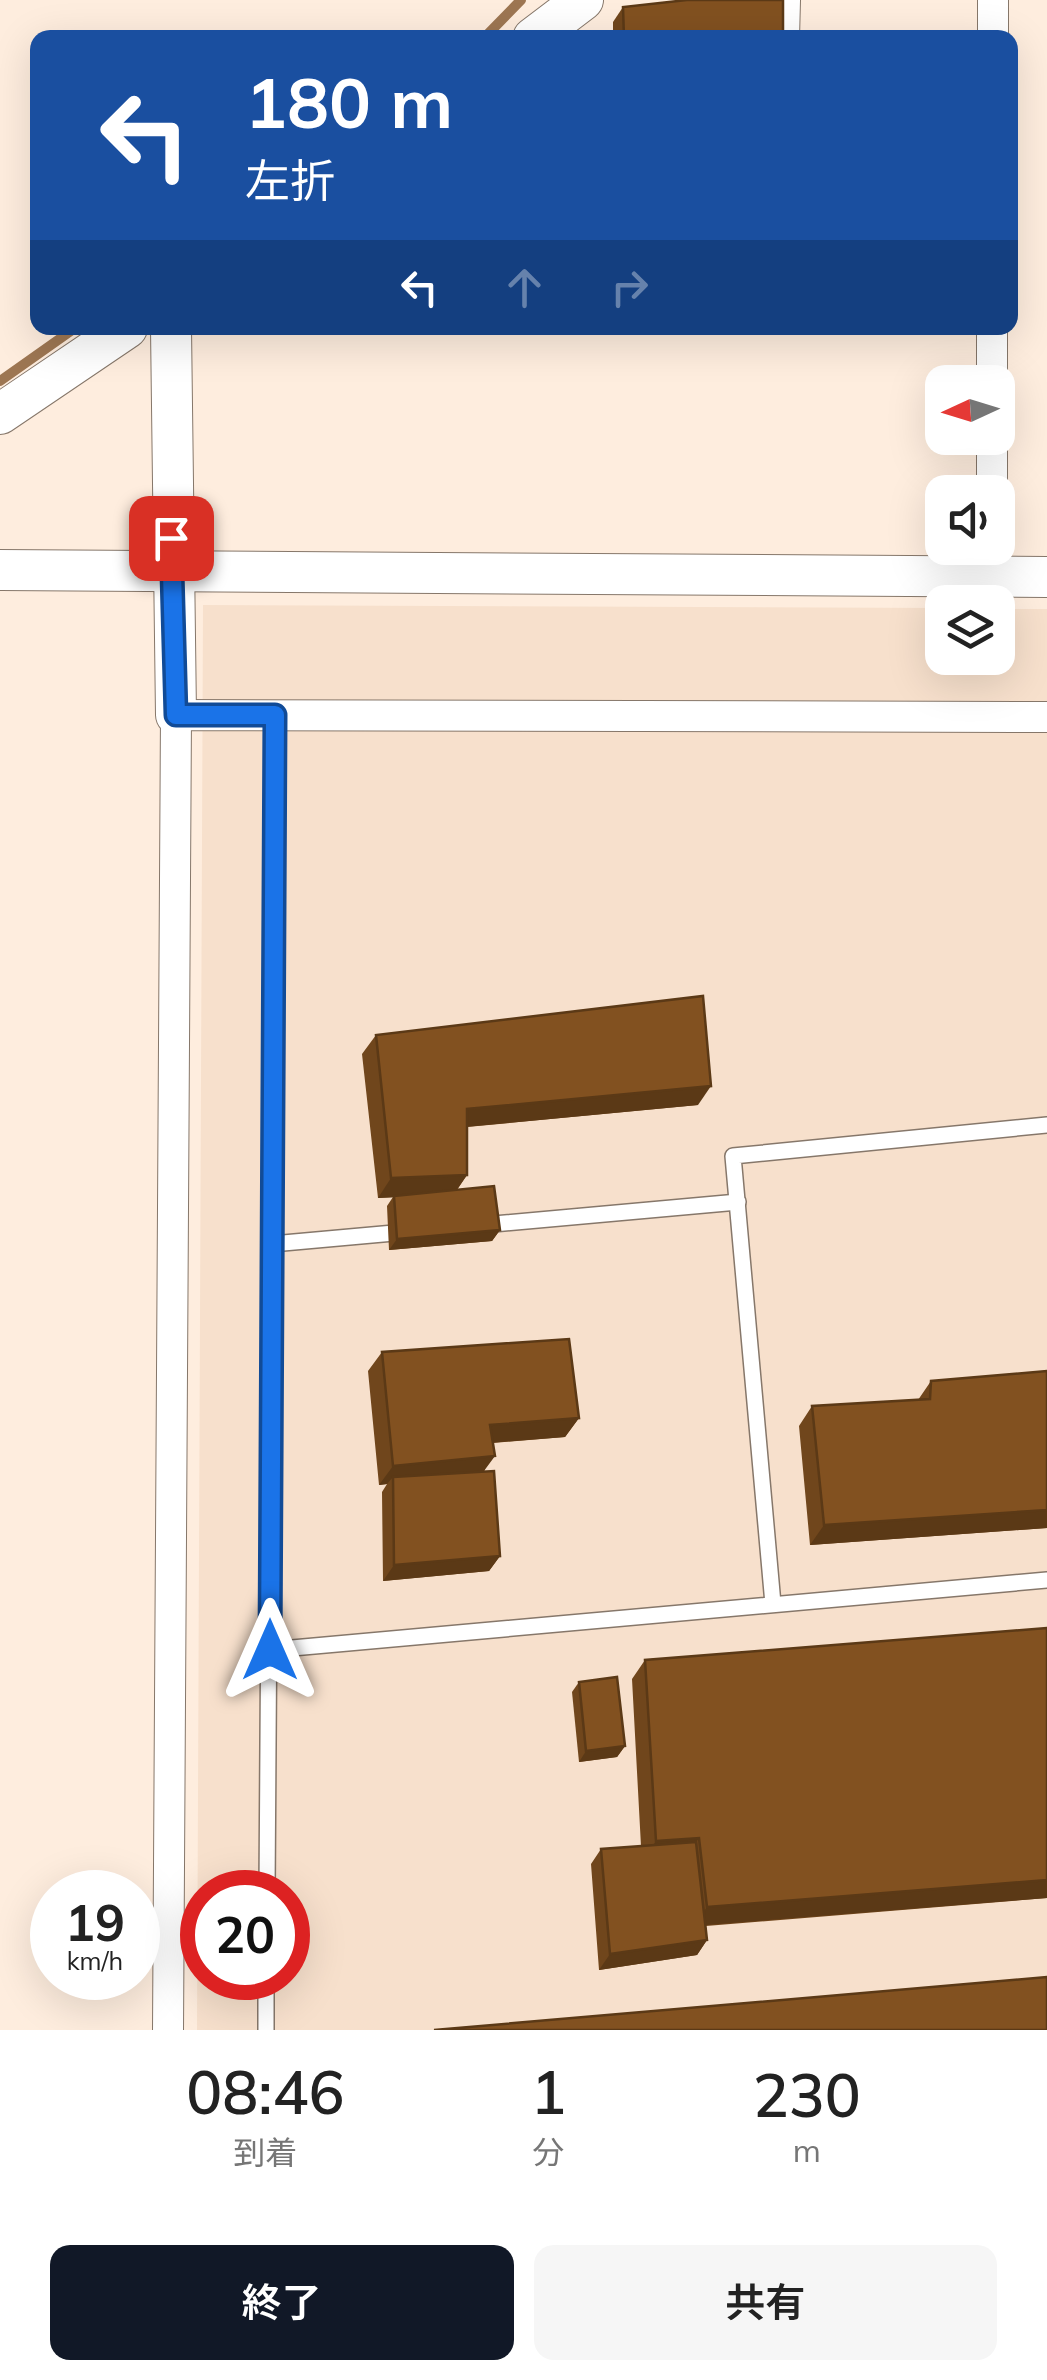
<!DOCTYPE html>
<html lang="ja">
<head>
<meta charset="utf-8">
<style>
	:root { --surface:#fff; --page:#f6f6f6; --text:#222; --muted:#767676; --accent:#111827 }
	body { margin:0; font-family:Mulish,"Noto Sans JP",sans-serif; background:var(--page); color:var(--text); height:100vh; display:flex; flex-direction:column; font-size:38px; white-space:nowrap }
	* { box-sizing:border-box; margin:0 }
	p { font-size:32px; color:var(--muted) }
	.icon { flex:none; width:55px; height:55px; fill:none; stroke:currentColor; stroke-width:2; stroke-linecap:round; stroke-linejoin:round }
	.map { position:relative; height:2030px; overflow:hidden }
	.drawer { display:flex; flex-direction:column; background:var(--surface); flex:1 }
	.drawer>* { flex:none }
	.guide { position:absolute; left:30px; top:30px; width:988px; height:305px; border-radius:20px; box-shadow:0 10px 40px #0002; background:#1a4fa0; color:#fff; overflow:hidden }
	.needle { width:65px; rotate:266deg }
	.tools { position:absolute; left:925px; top:365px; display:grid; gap:20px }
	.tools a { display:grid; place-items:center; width:90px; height:90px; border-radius:20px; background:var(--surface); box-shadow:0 10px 40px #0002; font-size:50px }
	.speed { position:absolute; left:30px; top:1870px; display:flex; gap:20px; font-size:50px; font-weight:700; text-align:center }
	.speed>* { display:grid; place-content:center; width:130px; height:130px; border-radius:50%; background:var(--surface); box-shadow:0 10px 40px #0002; line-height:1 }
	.speed small { font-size:25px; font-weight:400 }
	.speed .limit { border:15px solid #d22; background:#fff; color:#111 }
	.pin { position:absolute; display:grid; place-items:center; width:85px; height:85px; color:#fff; margin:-42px; border-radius:20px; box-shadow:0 5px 15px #0006 }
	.me { position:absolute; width:110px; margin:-55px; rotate:0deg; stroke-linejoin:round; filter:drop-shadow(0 0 8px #0008) }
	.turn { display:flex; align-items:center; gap:35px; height:210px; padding:0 50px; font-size:45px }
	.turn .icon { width:130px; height:130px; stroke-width:2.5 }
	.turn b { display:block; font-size:70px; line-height:85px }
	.lanes { display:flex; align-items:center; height:95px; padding:0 50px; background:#0003; justify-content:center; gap:50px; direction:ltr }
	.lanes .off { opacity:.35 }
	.eta { display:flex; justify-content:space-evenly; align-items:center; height:170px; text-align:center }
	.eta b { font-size:60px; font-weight:600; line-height:70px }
	.cta { display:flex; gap:20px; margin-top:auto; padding:20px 50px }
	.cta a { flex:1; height:115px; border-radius:20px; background:var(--accent); color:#fff; font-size:40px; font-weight:600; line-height:115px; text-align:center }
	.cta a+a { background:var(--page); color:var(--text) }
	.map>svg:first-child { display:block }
	.built { fill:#f7e0cc; fill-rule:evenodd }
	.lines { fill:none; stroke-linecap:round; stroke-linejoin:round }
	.stream { stroke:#9d7652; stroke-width:10 }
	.service-casing { stroke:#86776a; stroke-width:18 }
	.minor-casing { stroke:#86776a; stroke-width:32 }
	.tertiary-casing { stroke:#86776a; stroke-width:42 }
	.service { stroke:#fff; stroke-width:15 }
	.minor { stroke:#fff; stroke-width:30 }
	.tertiary { stroke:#fff; stroke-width:40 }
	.wall { fill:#70461c }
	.shaded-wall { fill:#5b3916 }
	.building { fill:#825120; stroke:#5b3916; stroke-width:2.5 }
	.route-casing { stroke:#114b97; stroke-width:25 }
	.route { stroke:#1a73e8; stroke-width:18 }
</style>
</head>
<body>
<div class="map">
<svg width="1047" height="2030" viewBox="0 0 1047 2030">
	<rect width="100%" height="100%" fill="#feedde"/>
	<path class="built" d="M203,605L942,608V658H998V609H1047V2030H197ZM202,1892H288V1978H202Z"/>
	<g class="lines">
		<g class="stream">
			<polyline points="484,38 521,0"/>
			<polyline points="0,381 75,328"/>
		</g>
		<defs>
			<g id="service">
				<polyline points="483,1225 738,1202"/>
				<polyline points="272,1244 405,1232"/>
				<polyline points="773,1604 733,1156 1047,1125"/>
				<polyline points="270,1650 1047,1580"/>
				<polyline points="267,1892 275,715"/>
				<polyline points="266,2030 266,1978"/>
			</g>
			<g id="minor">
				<polyline points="784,38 785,0"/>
				<polyline points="993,38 993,0"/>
				<polyline points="992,382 992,328"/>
				<polyline points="992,492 992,438"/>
				<polyline points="991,576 991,548"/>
				<polyline points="168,2030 176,715 1047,717"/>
			</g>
			<g id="tertiary">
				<polyline points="533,38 583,0"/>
				<polyline points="171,328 176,715"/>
				<polyline points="0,414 127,328"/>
				<polyline points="0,570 1047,577"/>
			</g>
		</defs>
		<use href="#service" class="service-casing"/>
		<use href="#minor" class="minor-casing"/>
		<use href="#tertiary" class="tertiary-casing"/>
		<use href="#service" class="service"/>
		<use href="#minor" class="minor"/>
		<use href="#tertiary" class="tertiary"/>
	</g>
	<g class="wall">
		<polygon points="623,7 783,38 613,38 613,22"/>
		<polygon points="376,1035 698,1105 467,1127 467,1175 457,1190 500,1230 492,1241 389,1250 387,1206 393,1197 378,1198 362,1054"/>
		<polygon points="382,1352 579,1418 565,1437 493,1443 484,1472 500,1556 489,1571 383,1581 382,1492 387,1484 379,1485 368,1371"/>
		<polygon points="1047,1371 1047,1528 810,1545 799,1426 812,1406 918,1400 931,1381"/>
		<polygon points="1047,1628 1047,1898 706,1926 707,1940 697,1955 599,1970 591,1864 601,1849 641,1846 632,1679 645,1660"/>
		<polygon points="579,1682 625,1746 617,1757 579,1762 572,1692"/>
	</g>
	<g class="shaded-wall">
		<polygon points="711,1086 698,1105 454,1128 467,1109"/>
		<polygon points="467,1175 453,1195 378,1198 391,1178"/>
		<polygon points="500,1230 492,1241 389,1250 397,1239"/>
		<polygon points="579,1418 565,1437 476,1444 490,1425"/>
		<polygon points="495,1456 481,1475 393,1477 387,1484 379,1485 393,1466"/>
		<polygon points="1047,1510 1047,1528 810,1545 824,1525"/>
		<polygon points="500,1556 489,1571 383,1581 394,1565"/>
		<polygon points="625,1746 617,1757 579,1762 586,1751"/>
		<polygon points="699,1838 685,1858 642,1861 656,1841"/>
		<polygon points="1047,1880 1047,1898 693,1926 707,1907"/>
		<polygon points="707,1940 697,1955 599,1970 610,1954"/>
	</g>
	<g class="building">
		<polygon points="687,0 783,0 783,38 624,38 623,7"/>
		<polygon points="703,996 711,1086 467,1109 467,1175 391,1178 376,1035"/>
		<polygon points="494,1186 500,1230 397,1239 394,1196"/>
		<polygon points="569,1339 579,1418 490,1425 495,1456 393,1466 382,1352"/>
		<polygon points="1047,1371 1047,1510 824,1525 812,1406 930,1399 931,1381"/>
		<polygon points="494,1471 500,1556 394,1565 393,1477"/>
		<polygon points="1047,1628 1047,1880 707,1907 699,1838 656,1841 645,1660"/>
		<polygon points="617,1677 625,1746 586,1751 579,1682"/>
		<polygon points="696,1842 707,1940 610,1954 601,1849"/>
		<polygon points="1047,1977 1047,2030 434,2030"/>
	</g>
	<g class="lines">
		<defs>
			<polyline id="route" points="171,538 176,715 275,715 270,1650"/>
		</defs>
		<use href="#route" class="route-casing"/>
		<use href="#route" class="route"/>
	</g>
</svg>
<div class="tools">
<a><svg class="needle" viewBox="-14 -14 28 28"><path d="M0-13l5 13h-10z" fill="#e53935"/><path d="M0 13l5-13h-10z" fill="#767676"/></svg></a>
<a><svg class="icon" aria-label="sound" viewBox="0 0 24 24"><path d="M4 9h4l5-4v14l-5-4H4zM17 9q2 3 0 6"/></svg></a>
<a><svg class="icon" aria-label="layers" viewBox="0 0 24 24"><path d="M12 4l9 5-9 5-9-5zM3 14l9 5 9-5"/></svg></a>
</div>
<div class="speed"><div>19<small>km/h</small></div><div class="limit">20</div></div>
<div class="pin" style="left:171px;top:538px;background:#d93025"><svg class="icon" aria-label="arrive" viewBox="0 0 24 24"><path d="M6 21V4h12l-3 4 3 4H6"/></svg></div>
<svg class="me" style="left:270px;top:1650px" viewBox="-20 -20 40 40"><path d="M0-17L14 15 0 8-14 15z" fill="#1a73e8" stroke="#fff" stroke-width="4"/></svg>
<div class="guide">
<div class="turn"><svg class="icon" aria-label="left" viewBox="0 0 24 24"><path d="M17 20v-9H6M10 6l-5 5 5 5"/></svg><div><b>180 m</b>左折</div></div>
<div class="lanes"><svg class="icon" aria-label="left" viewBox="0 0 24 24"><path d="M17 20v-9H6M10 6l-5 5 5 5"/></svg><svg class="icon off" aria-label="ahead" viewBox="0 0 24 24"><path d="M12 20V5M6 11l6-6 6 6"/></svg><svg class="icon off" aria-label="right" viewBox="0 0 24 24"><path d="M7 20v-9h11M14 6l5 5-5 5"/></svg></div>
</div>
</div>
<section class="drawer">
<div class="eta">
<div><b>08:46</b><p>到着</p></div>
<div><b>1</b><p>分</p></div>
<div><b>230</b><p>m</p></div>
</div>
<div class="cta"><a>終了</a><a>共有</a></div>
</section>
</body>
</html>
